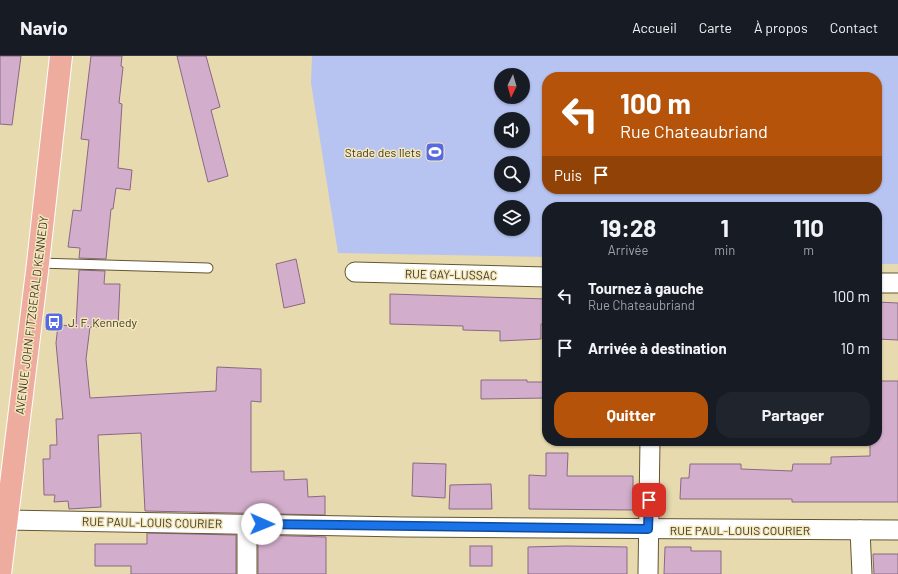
<!DOCTYPE html>
<html lang="fr">
<head>
<meta charset="utf-8">
<style>
	:root { --surface:#171b24; --page:#20242c; --text:#f1f3f6; --muted:#9ea1a6; --line:#363941; --accent:#b45309 }
	body { margin:0; font-family:Barlow,sans-serif; background:var(--page); color:var(--text); height:100vh; display:flex; flex-direction:column; font-size:15px; white-space:nowrap }
	* { box-sizing:border-box; margin:0 }
	p { font-size:13px; color:var(--muted) }
	.icon { flex:none; width:22px; height:22px; fill:none; stroke:currentColor; stroke-width:2; stroke-linecap:round; stroke-linejoin:round }
	.map { position:relative; flex:1; overflow:hidden }
	.panel { position:absolute; left:542px; top:146px; width:340px; height:244px; display:flex; flex-direction:column; background:var(--surface); border-radius:16px; box-shadow:0 1px 3px #0004 }
	.panel>* { flex:none }
	.guide { position:absolute; left:542px; top:16px; width:340px; height:122px; border-radius:16px; box-shadow:0 1px 3px #0004; background:#b45309; color:#fff; overflow:hidden }
	.needle { width:26px; rotate:185deg }
	.tools { position:absolute; left:494px; top:12px; display:grid; gap:8px }
	.tools a { display:grid; place-items:center; width:36px; height:36px; border-radius:50%; background:var(--surface); box-shadow:0 1px 3px #0004; font-size:20px }
	.pin { position:absolute; display:grid; place-items:center; width:34px; height:34px; color:#fff; margin:-17px; border-radius:8px; box-shadow:0 2px 6px #0006 }
	.me { position:absolute; width:44px; margin:-22px; rotate:91deg; stroke-linejoin:round; filter:drop-shadow(0 0 3px #0008) }
	.turn { display:flex; align-items:center; gap:14px; height:84px; padding:0 12px; font-size:18px }
	.turn .icon { width:52px; height:52px; stroke-width:2.5 }
	.turn b { display:block; font-size:28px; line-height:34px }
	.then { display:flex; align-items:center; height:38px; padding:0 12px; background:#0003; gap:8px; font-size:15px }
	.eta { display:flex; justify-content:space-evenly; align-items:center; height:68px; text-align:center }
	.eta b { font-size:24px; font-weight:700; line-height:28px }
	.primary-button { display:flex; gap:8px; margin-top:auto; padding:8px 12px }
	.primary-button a { flex:1; height:46px; border-radius:16px; background:var(--accent); color:#fff; font-size:16px; font-weight:700; line-height:46px; text-align:center }
	.primary-button a+a { background:var(--page); color:var(--text) }
	ul { padding:0; list-style:none }
	li { display:flex; align-items:center; gap:12px; height:52px; padding:0 12px }
	li div { flex:1 }
	li b { display:block; font-size:15px }
	li em { font-style:normal }
	header { display:flex; align-items:center; gap:24px; box-sizing:border-box; height:56px; padding:0 20px; background:var(--surface); border-bottom:1px solid var(--line) }
	header strong { font-size:19px }
	nav { display:flex; gap:22px; margin-inline-start:auto; font-size:14px }
	.map>svg:first-child { display:block }
	.green { fill:#b7c4f1; fill-rule:evenodd }
	.building { fill:#d3aecc; stroke:#896883 }
	.lines { fill:none; stroke-linecap:round; stroke-linejoin:round }
	.lane-casing { stroke:#635731; stroke-width:11 }
	.street-casing { stroke:#635731; stroke-width:21 }
	.primary-casing { stroke:#fff; stroke-width:24 }
	.lane { stroke:#fff; stroke-width:9 }
	.street { stroke:#fff; stroke-width:19 }
	.primary { stroke:#eeac9e; stroke-width:22 }
	.route-casing { stroke:#114b97; stroke-width:10 }
	.route { stroke:#1a73e8; stroke-width:7 }
	.labels { text-anchor:middle; dominant-baseline:central; stroke-width:3; stroke-linejoin:round; paint-order:stroke }
	.poi-label { font-size:12px; fill:#3e3927; stroke:#f4e7bc; text-anchor:end }
	.street-label { font-size:12px; fill:#3e3927; stroke:#f4e7bc }
</style>
</head>
<body>
<header>
<strong>Navio</strong>
<nav><a>Accueil</a><a>Carte</a><a>À propos</a><a>Contact</a></nav>
</header>
<div class="map">
<svg width="898" height="518" viewBox="0 0 898 518">
	<rect width="100%" height="100%" fill="#e7daaf"/>
	<path class="green" d="M312,0H898V208H877V151H547V201L338,197L311,27ZM501,19H523V41H501ZM547,21H877V133H547ZM501,63H523V85H501ZM501,107H523V129H501ZM501,151H523V173H501Z"/>
	<g class="building">
		<polygon points="0,0 21,0 12,69 0,68"/>
		<polygon points="91,0 122,0 121,10 123,11 119,47 122,48 118,112 132,114 130,134 116,132 113,153 111,153 106,203 79,202 80,192 68,191 73,154 81,155 89,84 81,83"/>
		<polygon points="177,0 206,0 220,51 211,54 228,120 208,126"/>
		<polygon points="296,203 305,247 284,252 276,208"/>
		<polygon points="79,214 105,215 104,228 120,228 118,271 90,271 86,303 90,342 216,335 217,311 261,313 261,346 251,345 251,416 284,415 284,424 307,423 308,441 325,440 325,459 145,455 141,377 98,379 101,451 69,453 68,445 54,446 55,439 44,439 43,403 50,403 50,389 57,389 56,363 63,363 56,287 58,269 76,270"/>
		<polygon points="390,238 547,243 547,268 541,268 541,283 500,285 500,275 463,274 463,270 390,268"/>
		<polygon points="877,246 898,247 898,284 877,283"/>
		<polygon points="481,324 527,324 527,326 545,326 545,342 481,343"/>
		<polygon points="877,325 898,325 898,446 792,446 792,443 680,443 681,422 689,422 690,408 741,408 741,413 792,415 793,408 831,408 831,401 870,400 870,385 877,385"/>
		<polygon points="546,397 568,397 567,420 633,420 633,454 529,453 529,419 546,420"/>
		<polygon points="413,407 446,408 445,442 412,440"/>
		<polygon points="491,428 492,453 449,453 450,429"/>
		<polygon points="147,477 236,479 236,518 131,518 131,510 95,510 95,488 147,488"/>
		<polygon points="258,479 326,481 326,518 258,518"/>
		<rect x="470" y="490" width="22" height="20"/>
		<polygon points="566,490 627,491 627,518 528,518 528,491"/>
		<polygon points="665,491 691,491 691,495 721,495 721,518 664,518"/>
		<polygon points="873,498 898,498 898,518 874,518"/>
	</g>
	<g class="lines">
		<defs>
			<polyline id="lane" points="38,207 208,212"/>
			<g id="street">
				<polyline points="355,216 547,221"/>
				<polyline points="877,227 898,227"/>
				<polyline points="6,464 403,471 898,474"/>
				<polyline points="247,468 247,518"/>
				<polyline points="860,474 862,518"/>
				<polyline points="648,518 650,385"/>
			</g>
			<polyline id="primary" points="0,518 38,207 61,0"/>
		</defs>
		<use href="#lane" class="lane-casing"/>
		<use href="#street" class="street-casing"/>
		<use href="#primary" class="primary-casing"/>
		<use href="#lane" class="lane"/>
		<use href="#street" class="street"/>
		<use href="#primary" class="primary"/>
	</g>
	<g class="lines">
		<defs>
			<polyline id="route" points="262,468 648,473 649,444"/>
		</defs>
		<use href="#route" class="route-casing"/>
		<use href="#route" class="route"/>
	</g>
	<defs>
		<symbol id="stadium-square" viewBox="-11 -11 22 22"><rect x="-9" y="-9" width="18" height="18" rx="4" fill="#576ae1" stroke="#f4e7bc"/><path d="M0-5a6.5 5 0 1 0 0 10a6.5 5 0 1 0 0-10ZM-3.5-1.8h7v3.6h-7Z" fill="#fff"/></symbol>
		<symbol id="bus-square" viewBox="-11 -11 22 22"><rect x="-9" y="-9" width="18" height="18" rx="4" fill="#576ae1" stroke="#f4e7bc"/><path d="M-5-6H5V4H4V6H2V4H-2V6H-4V4H-5ZM-3.5-4V0h7V-4ZM-3.5 1.2v1.5H-2V1.2ZM2 1.2v1.5H3.5V1.2Z" fill="#fff"/></symbol>
	</defs>
	<g fill-rule="evenodd">
		<use href="#stadium-square" x="424" y="85" width="22" height="22"/>
		<use href="#bus-square" x="43" y="255" width="22" height="22"/>
	</g>
	<g class="labels">
		<g class="poi-label">
			<text x="421" y="96">Stade des Ilets</text>
			<text x="68" y="266" text-anchor="start">J. F. Kennedy</text>
		</g>
		<g class="street-label">
			<text transform="translate(451 218) rotate(1)">RUE GAY-LUSSAC</text>
			<text transform="translate(31 259) rotate(-83)">AVENUE JOHN FITZGERALD KENNEDY</text>
			<text transform="translate(152 466) rotate(1)">RUE PAUL-LOUIS COURIER</text>
			<text x="740" y="474">RUE PAUL-LOUIS COURIER</text>
		</g>
	</g>
</svg>
<div class="tools">
<a><svg class="needle" viewBox="-14 -14 28 28"><path d="M0-13l5 13h-10z" fill="#e53935"/><path d="M0 13l5-13h-10z" fill="#9ea1a6"/></svg></a>
<a><svg class="icon" aria-label="sound" viewBox="0 0 24 24"><path d="M4 9h4l5-4v14l-5-4H4zM17 9q2 3 0 6"/></svg></a>
<a><svg class="icon" aria-label="search" viewBox="0 0 24 24"><circle cx="10" cy="10" r="6"/><path d="M15 15l6 6"/></svg></a>
<a><svg class="icon" aria-label="layers" viewBox="0 0 24 24"><path d="M12 4l9 5-9 5-9-5zM3 14l9 5 9-5"/></svg></a>
</div>
<div class="pin" style="left:649px;top:444px;background:#d93025"><svg class="icon" aria-label="arrive" viewBox="0 0 24 24"><path d="M6 21V4h12l-3 4 3 4H6"/></svg></div>
<svg class="me" style="left:262px;top:468px" viewBox="-20 -20 40 40"><circle r="19" fill="#fff"/><path d="M0-13L10 11 0 6-10 11z" fill="#1a73e8"/></svg>
<div class="guide">
<div class="turn"><svg class="icon" aria-label="left" viewBox="0 0 24 24"><path d="M17 20v-9H6M10 6l-5 5 5 5"/></svg><div><b>100 m</b>Rue Chateaubriand</div></div>
<div class="then">Puis<svg class="icon" aria-label="arrive" viewBox="0 0 24 24"><path d="M6 21V4h12l-3 4 3 4H6"/></svg></div>
</div>
<section class="panel">
<div class="eta">
<div><b>19:28</b><p>Arrivée</p></div>
<div><b>1</b><p>min</p></div>
<div><b>110</b><p>m</p></div>
</div>
<ul>
<li><svg class="icon" aria-label="left" viewBox="0 0 24 24"><path d="M17 20v-9H6M10 6l-5 5 5 5"/></svg><div><b>Tournez à gauche</b><p>Rue Chateaubriand</p></div><em>100 m</em></li>
<li><svg class="icon" aria-label="arrive" viewBox="0 0 24 24"><path d="M6 21V4h12l-3 4 3 4H6"/></svg><div><b>Arrivée à destination</b></div><em>10 m</em></li>
</ul>
<div class="primary-button"><a>Quitter</a><a>Partager</a></div>
</section>
</div>
</body>
</html>
